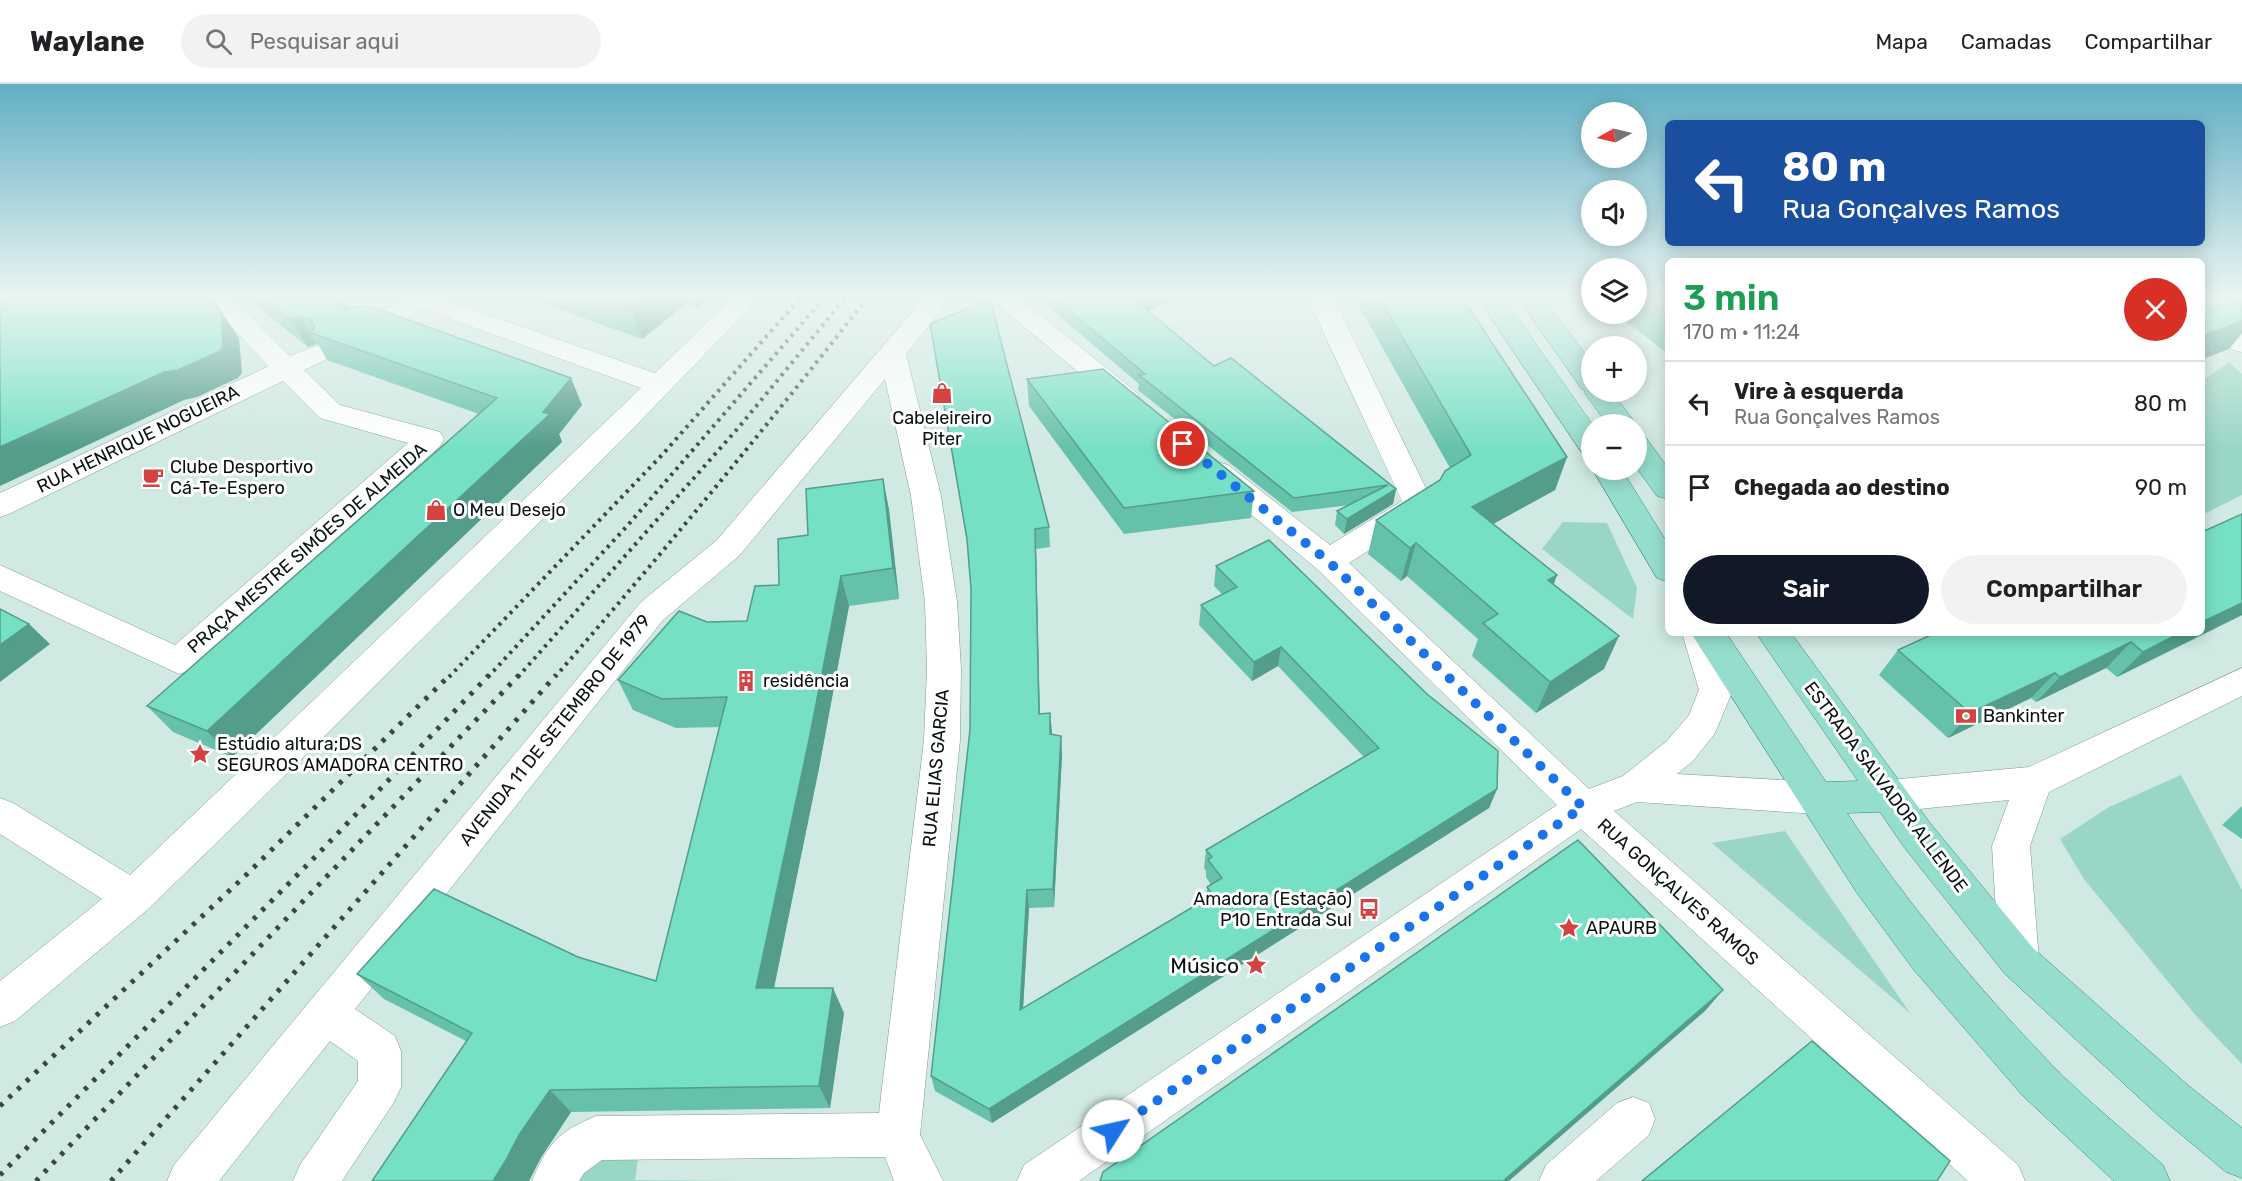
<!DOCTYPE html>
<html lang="pt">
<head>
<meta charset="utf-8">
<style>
	:root { --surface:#fff; --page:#f2f2f2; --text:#202124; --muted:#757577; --line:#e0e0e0; --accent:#111827 }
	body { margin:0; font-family:Rubik,sans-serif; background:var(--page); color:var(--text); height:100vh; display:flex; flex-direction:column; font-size:22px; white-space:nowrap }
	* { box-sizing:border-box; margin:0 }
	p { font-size:20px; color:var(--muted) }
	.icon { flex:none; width:33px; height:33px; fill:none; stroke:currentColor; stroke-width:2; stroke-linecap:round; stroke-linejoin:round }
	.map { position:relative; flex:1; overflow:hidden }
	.sheet { position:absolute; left:1665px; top:174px; width:540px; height:378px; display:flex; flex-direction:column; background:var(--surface); border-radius:9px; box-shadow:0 3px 15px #0003 }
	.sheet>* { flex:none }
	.banner { position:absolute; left:1665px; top:36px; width:540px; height:126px; border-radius:9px; box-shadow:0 3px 15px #0003; background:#1a4fa0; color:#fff; overflow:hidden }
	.needle { width:39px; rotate:262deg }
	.buttons { position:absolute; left:1581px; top:18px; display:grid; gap:12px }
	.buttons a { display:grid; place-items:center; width:66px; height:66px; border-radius:50%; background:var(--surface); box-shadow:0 3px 15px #0003; font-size:30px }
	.pin { position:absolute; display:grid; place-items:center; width:51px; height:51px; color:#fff; margin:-26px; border:3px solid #fff; border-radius:50%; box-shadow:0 2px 6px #0007 }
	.me { position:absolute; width:66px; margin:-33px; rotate:55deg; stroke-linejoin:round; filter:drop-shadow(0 0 4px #0008) }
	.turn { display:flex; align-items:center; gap:21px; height:126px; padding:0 18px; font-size:27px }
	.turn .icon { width:78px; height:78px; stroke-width:2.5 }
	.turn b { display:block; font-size:42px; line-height:51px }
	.round { display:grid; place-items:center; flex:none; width:63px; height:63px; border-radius:32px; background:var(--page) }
	.summary { display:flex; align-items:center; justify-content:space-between; height:102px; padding:0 18px }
	h1 { font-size:36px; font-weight:600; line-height:45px; color:#1e9e55 }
	.button { display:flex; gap:12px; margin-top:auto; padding:12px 18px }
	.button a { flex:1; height:69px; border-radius:36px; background:var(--accent); color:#fff; font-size:24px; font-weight:600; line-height:69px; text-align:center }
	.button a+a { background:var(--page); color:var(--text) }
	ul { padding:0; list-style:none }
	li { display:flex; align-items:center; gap:18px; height:84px; padding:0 18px; border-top:2px solid var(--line) }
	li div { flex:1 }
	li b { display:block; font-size:22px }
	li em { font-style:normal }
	header { display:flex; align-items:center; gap:36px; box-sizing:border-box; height:84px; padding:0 30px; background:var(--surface); border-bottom:2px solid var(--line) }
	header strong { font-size:28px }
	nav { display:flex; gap:33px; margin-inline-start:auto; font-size:21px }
	.search { width:420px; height:54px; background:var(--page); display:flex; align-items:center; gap:15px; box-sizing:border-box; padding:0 21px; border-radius:33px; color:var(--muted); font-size:22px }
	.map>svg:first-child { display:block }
	.green { fill:#99d6c5 }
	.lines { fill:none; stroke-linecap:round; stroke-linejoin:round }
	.minor-casing { stroke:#819992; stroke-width:1 }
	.major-casing { stroke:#368874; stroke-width:1 }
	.minor { fill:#fff; fill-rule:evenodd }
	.major { fill:#95ddcd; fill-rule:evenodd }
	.rail-far1 { stroke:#3a4743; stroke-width:4; stroke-dasharray:3 5; stroke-linecap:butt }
	.rail { stroke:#3a4743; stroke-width:5; stroke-dasharray:4 8; stroke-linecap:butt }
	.wall { fill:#65c1a9 }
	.shaded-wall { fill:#539d8a }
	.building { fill:#76e0c5; stroke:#539d8a; stroke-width:1.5 }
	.route { stroke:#1a73e8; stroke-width:10; stroke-dasharray:0 18 }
	.labels { text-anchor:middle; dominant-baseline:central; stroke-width:6; stroke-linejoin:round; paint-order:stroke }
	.poi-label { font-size:18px; fill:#09120f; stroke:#fff; text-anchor:start }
	.street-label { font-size:18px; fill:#09120f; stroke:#fff }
	.near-poi-label { font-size:21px; fill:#09120f; stroke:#fff; text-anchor:end }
</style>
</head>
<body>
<header>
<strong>Waylane</strong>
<div class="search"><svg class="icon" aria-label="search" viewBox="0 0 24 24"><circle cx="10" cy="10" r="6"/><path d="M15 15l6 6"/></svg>Pesquisar aqui</div>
<nav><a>Mapa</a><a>Camadas</a><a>Compartilhar</a></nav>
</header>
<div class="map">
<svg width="2242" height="1097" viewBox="0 0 2242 1097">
	<rect width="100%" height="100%" fill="#d0e9e2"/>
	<g class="green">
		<polygon points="2229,278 2242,290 2242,411 2202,431 2202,297"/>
		<polygon points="1563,438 1607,439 1637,504 1633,535 1542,465"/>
		<polygon points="2181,691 2242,806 2242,980 2197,933 2084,795 2060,755 2109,723"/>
		<polygon points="1785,747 1910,929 1712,759"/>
		<polygon points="638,1075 635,1096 730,1097 572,1097 584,1077"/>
	</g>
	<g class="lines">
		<defs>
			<g id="minor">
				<polygon points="203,213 230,213 290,272 316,262 325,264 329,270 325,276 304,286 340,321 440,348 444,355 440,362 191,586 179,590 0,507 0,481 175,561 408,359 320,334 283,297 11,429 0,433 0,409 269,282"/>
				<path d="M408,213H436L655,289L733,213H760L624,354L238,738L147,826L15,937L0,943V897L102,815L0,750V714L13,719L130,791L641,304L423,225C404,235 381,254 360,249L356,243L360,237Z"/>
				<path d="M925,213H952L906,270L941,412L957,518L961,585L960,656L920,1051L943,1097H894L885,1073L602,1076L584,1089L579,1097H532C548,1059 558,1048 596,1032L879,1029L924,656L927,585L925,518L911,412L885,295L739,472L663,536L355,925L395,952L401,967V1003L394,1018L342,1097H293L300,1081L358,997V977L330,957L219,1097H167L174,1081L641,518L717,456Z"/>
				<polygon points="989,213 1018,213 1136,308 1140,314 1136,320 1126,323 1116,320"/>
				<polygon points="1307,213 1333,213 1434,421 1430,428 1349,479 1589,705 1623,692 1667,657 1689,631 1699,606 1682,549 1716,549 1733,606 1715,649 1693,677 1677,690 1817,698 1830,703 1835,714 1830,725 1817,730 1637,718 1614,727 2018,1081 2025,1097 1968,1097 1581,745 1079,1097 1017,1097 1024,1081 1557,721 1317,485 1208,395 1203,388 1208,381 1218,378 1228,381 1330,461 1402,417"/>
				<polygon points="2202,219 2211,222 2242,247 2242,268 2233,266 2202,240"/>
				<polygon points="2242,584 2242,612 2049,708 2030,762 2039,877 2033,890 2019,896 2005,890 1999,877 1992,762 2009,716 1889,728 1876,723 1871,712 1876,701 1889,696 2029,683"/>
				<polygon points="1633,1013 1649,1019 1655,1035 1649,1051 1596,1097 1539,1097 1546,1081 1617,1019"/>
			</g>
			<g id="major">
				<polygon points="1477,213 1503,213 1592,340 1592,372 1582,369"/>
				<polygon points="1517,213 1543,213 1592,279 1592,308 1612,308 1636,340 1607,340 1584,308 1585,306 1582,305"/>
				<polygon points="1636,351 1646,354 1668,384 1668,415 1657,412 1636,383"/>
				<polygon points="1593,386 1622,386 1668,460 1668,498 1657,494"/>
				<path d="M1691,549H1726L1826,698L1858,697L1756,549H1791L1930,739L2033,864L2190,1003L2242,1044V1094L2226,1088L2160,1033L2005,890L1904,763L1880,728L1847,729C1907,819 1976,902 2051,980C2086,1016 2126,1048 2163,1081L2170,1097H2114L2022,1011L1914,886L1857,809Z"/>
			</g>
		</defs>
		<use href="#minor" class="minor-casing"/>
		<use href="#major" class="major-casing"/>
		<use href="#minor" class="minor"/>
		<use href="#major" class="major"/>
		<g class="rail-far1">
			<polyline points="449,593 662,371 801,213"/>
			<polyline points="488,593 628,441 825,213"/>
			<polyline points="518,593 739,343 846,213"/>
			<path d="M555,593C663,469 767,342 868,213"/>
		</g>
		<g class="rail">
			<polyline points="0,1022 246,791 450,591"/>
			<polyline points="0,1091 318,770 489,591"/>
			<polyline points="36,1097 519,591"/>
			<polyline points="111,1097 556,591"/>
		</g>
	</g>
	<g class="wall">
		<polygon points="246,213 342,213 348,224 582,321 559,350 562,358 232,673 173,648 147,622 479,330 327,276 318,260 308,263"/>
		<polygon points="524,213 707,213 698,224 686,220 642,255"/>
		<polygon points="1037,213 1176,213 1176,215 1147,227 1214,282 1396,405 1393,420 1344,450 1335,441 1337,427 1350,421 1292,428 1138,306 1139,300"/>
		<polygon points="1354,213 1462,213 1567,373 1555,406 1493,440 1557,491 1554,500 1604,585 1536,629 1472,572 1478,555 1407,492 1401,497 1368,470 1376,436 1440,396 1450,384"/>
		<polygon points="1636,213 1668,213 1668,270 1617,230 1636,230"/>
		<polygon points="2202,213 2242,213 2242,249 2229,265 2202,275"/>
		<polygon points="930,240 1049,443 1050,463 1036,465 1040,630 1052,651 1061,652 1062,671 1054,823 1029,824 1023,924 1206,816 1207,803 1211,801 1206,793 1206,787 1204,784 1206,766 1364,673 1278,582 1252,597 1199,541 1201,521 1222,510 1214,502 1216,482 1497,705 1489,724 992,1039 935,1007 931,992 970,646 971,505 968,463"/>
		<polygon points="1027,295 1254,407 1251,434 1124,450 1029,322"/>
		<polygon points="883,395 889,426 899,515 849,522 819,684 774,904 844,929 830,1024 571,1028 542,1072 466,957 384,915 357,890 578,873 656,897 720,643 676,644 633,626 618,596 707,538 747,537 779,501 808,451"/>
		<polygon points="2242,531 2117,593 2106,584 2036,618 2031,614 1948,654 1879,591 1898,566"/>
		<polygon points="2242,722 2242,755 2222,741"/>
	</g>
	<g class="shaded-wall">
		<polygon points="340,213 342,213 356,239 339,217"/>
		<polygon points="641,213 683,213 686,220 642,255 630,222"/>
		<polygon points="694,213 707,213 698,224"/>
		<polygon points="1146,213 1176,213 1176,215 1135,232 1136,217"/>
		<polygon points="221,227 239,254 242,289 238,294 197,313 184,316 0,402 0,363"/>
		<polygon points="300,233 316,260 308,263 291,236"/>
		<polygon points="2242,237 2242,249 2229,265 2202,275 2202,254 2204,251"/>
		<polygon points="571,294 582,321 559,350 562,358 232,673 207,647 543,328"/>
		<polygon points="1567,373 1555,406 1462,457 1472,423"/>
		<polygon points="883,395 889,426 899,515 893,484"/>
		<polygon points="1396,405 1393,420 1344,450 1347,435"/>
		<polygon points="1035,445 1036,465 1040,650 1039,630"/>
		<polygon points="1416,459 1407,492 1401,497 1410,464"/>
		<polygon points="1557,491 1544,524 1548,496"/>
		<polygon points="841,492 849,522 819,684 769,928 756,904"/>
		<polygon points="2242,519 2242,531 2117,593 2143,568 2180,549 2202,549 2202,538"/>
		<polygon points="29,540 50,560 0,598 0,561"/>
		<polygon points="1619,552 1604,585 1536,629 1550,598"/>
		<polygon points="2131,558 2106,584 2036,618 2060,593"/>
		<polygon points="1281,563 1278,582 1252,597 1254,578"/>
		<polygon points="2055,589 2031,614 1948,654 1970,629"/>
		<polygon points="1050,629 1052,648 1051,669 1050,650"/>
		<polygon points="1061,652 1062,671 1054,823 1053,805"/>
		<polygon points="1497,705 1489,724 992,1039 989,1025"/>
		<polygon points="1027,806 1029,824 1022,942 1020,926"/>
		<polygon points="833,904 844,929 830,1024 819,1002"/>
		<polygon points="1723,906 1705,927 1509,1097 1503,1097"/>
		<polygon points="550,1006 571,1028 542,1072 529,1097 493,1097 519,1051"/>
	</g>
	<g class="building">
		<polygon points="0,213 208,213 221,227 223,262 220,267 178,286 164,288 0,363"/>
		<polygon points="262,213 340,213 339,217 344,224 369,222 571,294 543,328 550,330 207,647 147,622 497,314 311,249 315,242 311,236 300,233 291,236"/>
		<polygon points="604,213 641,213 630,222"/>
		<polygon points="1053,213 1146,213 1136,217 1214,282 1231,274 1396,405 1347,435 1337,427 1388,401 1294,414 1139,291 1145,290"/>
		<polygon points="1379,213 1462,213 1567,373 1472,423 1557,491 1548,496 1619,552 1550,598 1483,539 1498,530 1416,459 1410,464 1376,436 1440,396 1445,387 1471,371"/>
		<polygon points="1645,213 1668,213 1668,230"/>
		<polygon points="2202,213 2233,213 2242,220 2242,237 2204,251 2202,251"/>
		<polygon points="990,215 1049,443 1035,445 1039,630 1050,629 1050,650 1061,652 1053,805 1027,806 1020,926 1213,811 1207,803 1222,794 1208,776 1212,773 1206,766 1379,664 1281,563 1254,578 1201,521 1237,503 1216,482 1269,456 1427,610 1498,667 1497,705 989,1025 931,992 970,646 971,505 967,455 930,240"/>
		<polygon points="1103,285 1254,407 1124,424 1027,295"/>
		<polygon points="883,395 893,484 841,492 809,656 756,904 833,904 819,1002 550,1006 519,1051 506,1076 493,1097 372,1097 472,949 357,890 434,805 578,873 656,897 727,613 662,615 618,596 679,527 707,538 747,537 755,502 779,501 778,455 808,451 806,405"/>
		<polygon points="2242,430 2242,519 2202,538 2202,448"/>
		<polygon points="0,525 29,540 0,561"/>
		<polygon points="1935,549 2180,549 2143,568 2131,558 2060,593 2055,589 1970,629 1898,566"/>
		<polygon points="1578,756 1723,906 1503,1097 1100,1097 1103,1088"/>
		<polygon points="1812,957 1950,1077 1937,1097 1642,1097"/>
	</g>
	<linearGradient id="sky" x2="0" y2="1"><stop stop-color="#61afc4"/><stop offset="0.58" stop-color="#eaf5f2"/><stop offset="1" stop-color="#eaf5f2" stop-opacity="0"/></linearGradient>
	<rect width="2242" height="366" fill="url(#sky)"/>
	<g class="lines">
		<polyline class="route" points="1113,1047 1583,723 1328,477 1183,360"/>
	</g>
	<defs>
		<symbol id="shop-bare" viewBox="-9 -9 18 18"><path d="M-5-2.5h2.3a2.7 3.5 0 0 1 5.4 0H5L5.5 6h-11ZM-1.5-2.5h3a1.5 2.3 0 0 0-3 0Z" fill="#d24342" stroke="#fff" stroke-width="2.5" paint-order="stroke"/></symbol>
		<symbol id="cafe-bare" viewBox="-9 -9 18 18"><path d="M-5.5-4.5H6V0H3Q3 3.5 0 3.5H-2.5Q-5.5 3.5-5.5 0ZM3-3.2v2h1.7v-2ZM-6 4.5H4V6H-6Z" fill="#d24342" stroke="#fff" stroke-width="2.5" paint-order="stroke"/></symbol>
		<symbol id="building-bare" viewBox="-9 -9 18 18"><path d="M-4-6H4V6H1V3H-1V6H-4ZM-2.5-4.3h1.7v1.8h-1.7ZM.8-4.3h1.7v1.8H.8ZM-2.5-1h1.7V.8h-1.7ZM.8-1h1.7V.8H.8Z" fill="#d24342" stroke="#fff" stroke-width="2.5" paint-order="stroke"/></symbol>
		<symbol id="bank-bare" viewBox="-9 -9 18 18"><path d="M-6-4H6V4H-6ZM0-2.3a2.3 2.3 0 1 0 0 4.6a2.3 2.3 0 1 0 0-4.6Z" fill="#d24342" stroke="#fff" stroke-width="2.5" paint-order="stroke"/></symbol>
		<symbol id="sight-bare" viewBox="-9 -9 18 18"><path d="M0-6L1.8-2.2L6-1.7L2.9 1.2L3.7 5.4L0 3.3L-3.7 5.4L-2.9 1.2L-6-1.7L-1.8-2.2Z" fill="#d24342" stroke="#fff" stroke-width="2.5" paint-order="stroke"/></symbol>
		<symbol id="bus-bare" viewBox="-9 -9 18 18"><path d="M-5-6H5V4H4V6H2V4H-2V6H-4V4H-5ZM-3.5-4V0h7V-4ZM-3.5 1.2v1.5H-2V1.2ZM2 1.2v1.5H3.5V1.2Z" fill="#d24342" stroke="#fff" stroke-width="2.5" paint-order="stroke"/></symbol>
	</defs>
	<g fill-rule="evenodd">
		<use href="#shop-bare" x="927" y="294" width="30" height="30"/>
		<use href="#cafe-bare" x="138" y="378" width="30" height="30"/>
		<use href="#shop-bare" x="421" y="411" width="30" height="30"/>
		<use href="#building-bare" x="731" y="582" width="30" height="30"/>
		<use href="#bank-bare" x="1951" y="617" width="30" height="30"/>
		<use href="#sight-bare" x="185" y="655" width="30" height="30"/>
		<use href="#bus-bare" x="1354" y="810" width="30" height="30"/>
		<use href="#sight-bare" x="1554" y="829" width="30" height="30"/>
		<use href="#sight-bare" x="1241" y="866" width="30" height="30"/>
	</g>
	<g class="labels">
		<g class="poi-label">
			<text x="942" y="334" text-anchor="middle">Cabeleireiro<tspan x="942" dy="21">Piter</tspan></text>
			<text x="170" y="383">Clube Desportivo<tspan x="170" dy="21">Cá-Te-Espero</tspan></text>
			<text x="453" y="426">O Meu Desejo</text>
			<text x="763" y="597">residência</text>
			<text x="1983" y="632">Bankinter</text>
			<text x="217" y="660">Estúdio altura;DS<tspan x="217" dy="21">SEGUROS AMADORA CENTRO</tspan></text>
			<text x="1352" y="815" text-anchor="end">Amadora (Estação)<tspan x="1352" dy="21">P10 Entrada Sul</tspan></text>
			<text x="1586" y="844">APAURB</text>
		</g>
		<g class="street-label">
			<text transform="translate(138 355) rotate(-26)">RUA HENRIQUE NOGUEIRA</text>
			<text transform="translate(307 464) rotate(-41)">PRAÇA MESTRE SIMÕES DE ALMEIDA</text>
			<text transform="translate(555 646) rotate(-51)">AVENIDA 11 DE SETEMBRO DE 1979</text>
			<text transform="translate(936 684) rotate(-85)">RUA ELIAS GARCIA</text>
			<text transform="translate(1886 703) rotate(53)">ESTRADA SALVADOR ALLENDE</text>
			<text transform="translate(1678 808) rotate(42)">RUA GONÇALVES RAMOS</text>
		</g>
		<g class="near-poi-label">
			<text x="1239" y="881">Músico</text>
		</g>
	</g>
</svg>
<div class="buttons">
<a><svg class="needle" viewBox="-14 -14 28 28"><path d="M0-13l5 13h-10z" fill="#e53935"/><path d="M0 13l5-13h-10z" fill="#757577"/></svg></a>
<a><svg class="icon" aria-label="sound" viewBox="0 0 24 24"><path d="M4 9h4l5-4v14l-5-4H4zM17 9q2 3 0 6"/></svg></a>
<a><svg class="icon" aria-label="layers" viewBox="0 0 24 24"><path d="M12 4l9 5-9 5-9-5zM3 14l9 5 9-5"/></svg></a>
<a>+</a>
<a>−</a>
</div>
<div class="pin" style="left:1183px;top:360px;background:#d93025"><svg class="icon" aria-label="arrive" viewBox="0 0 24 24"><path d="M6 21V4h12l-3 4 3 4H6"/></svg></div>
<svg class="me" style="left:1113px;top:1047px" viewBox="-20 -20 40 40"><circle r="19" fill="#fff"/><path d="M0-13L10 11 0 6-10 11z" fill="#1a73e8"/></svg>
<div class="banner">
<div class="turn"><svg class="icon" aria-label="left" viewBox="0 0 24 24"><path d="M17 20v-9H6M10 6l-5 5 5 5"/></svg><div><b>80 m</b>Rua Gonçalves Ramos</div></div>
</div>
<section class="sheet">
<div class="summary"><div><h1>3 min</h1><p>170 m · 11:24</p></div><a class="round" style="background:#d93025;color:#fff"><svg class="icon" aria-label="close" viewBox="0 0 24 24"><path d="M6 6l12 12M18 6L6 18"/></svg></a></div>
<ul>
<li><svg class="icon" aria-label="left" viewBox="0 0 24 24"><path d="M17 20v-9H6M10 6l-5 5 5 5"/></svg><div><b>Vire à esquerda</b><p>Rua Gonçalves Ramos</p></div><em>80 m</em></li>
<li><svg class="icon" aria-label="arrive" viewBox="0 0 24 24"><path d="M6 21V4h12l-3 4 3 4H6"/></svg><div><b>Chegada ao destino</b></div><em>90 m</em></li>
</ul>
<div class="button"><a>Sair</a><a>Compartilhar</a></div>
</section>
</div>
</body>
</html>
